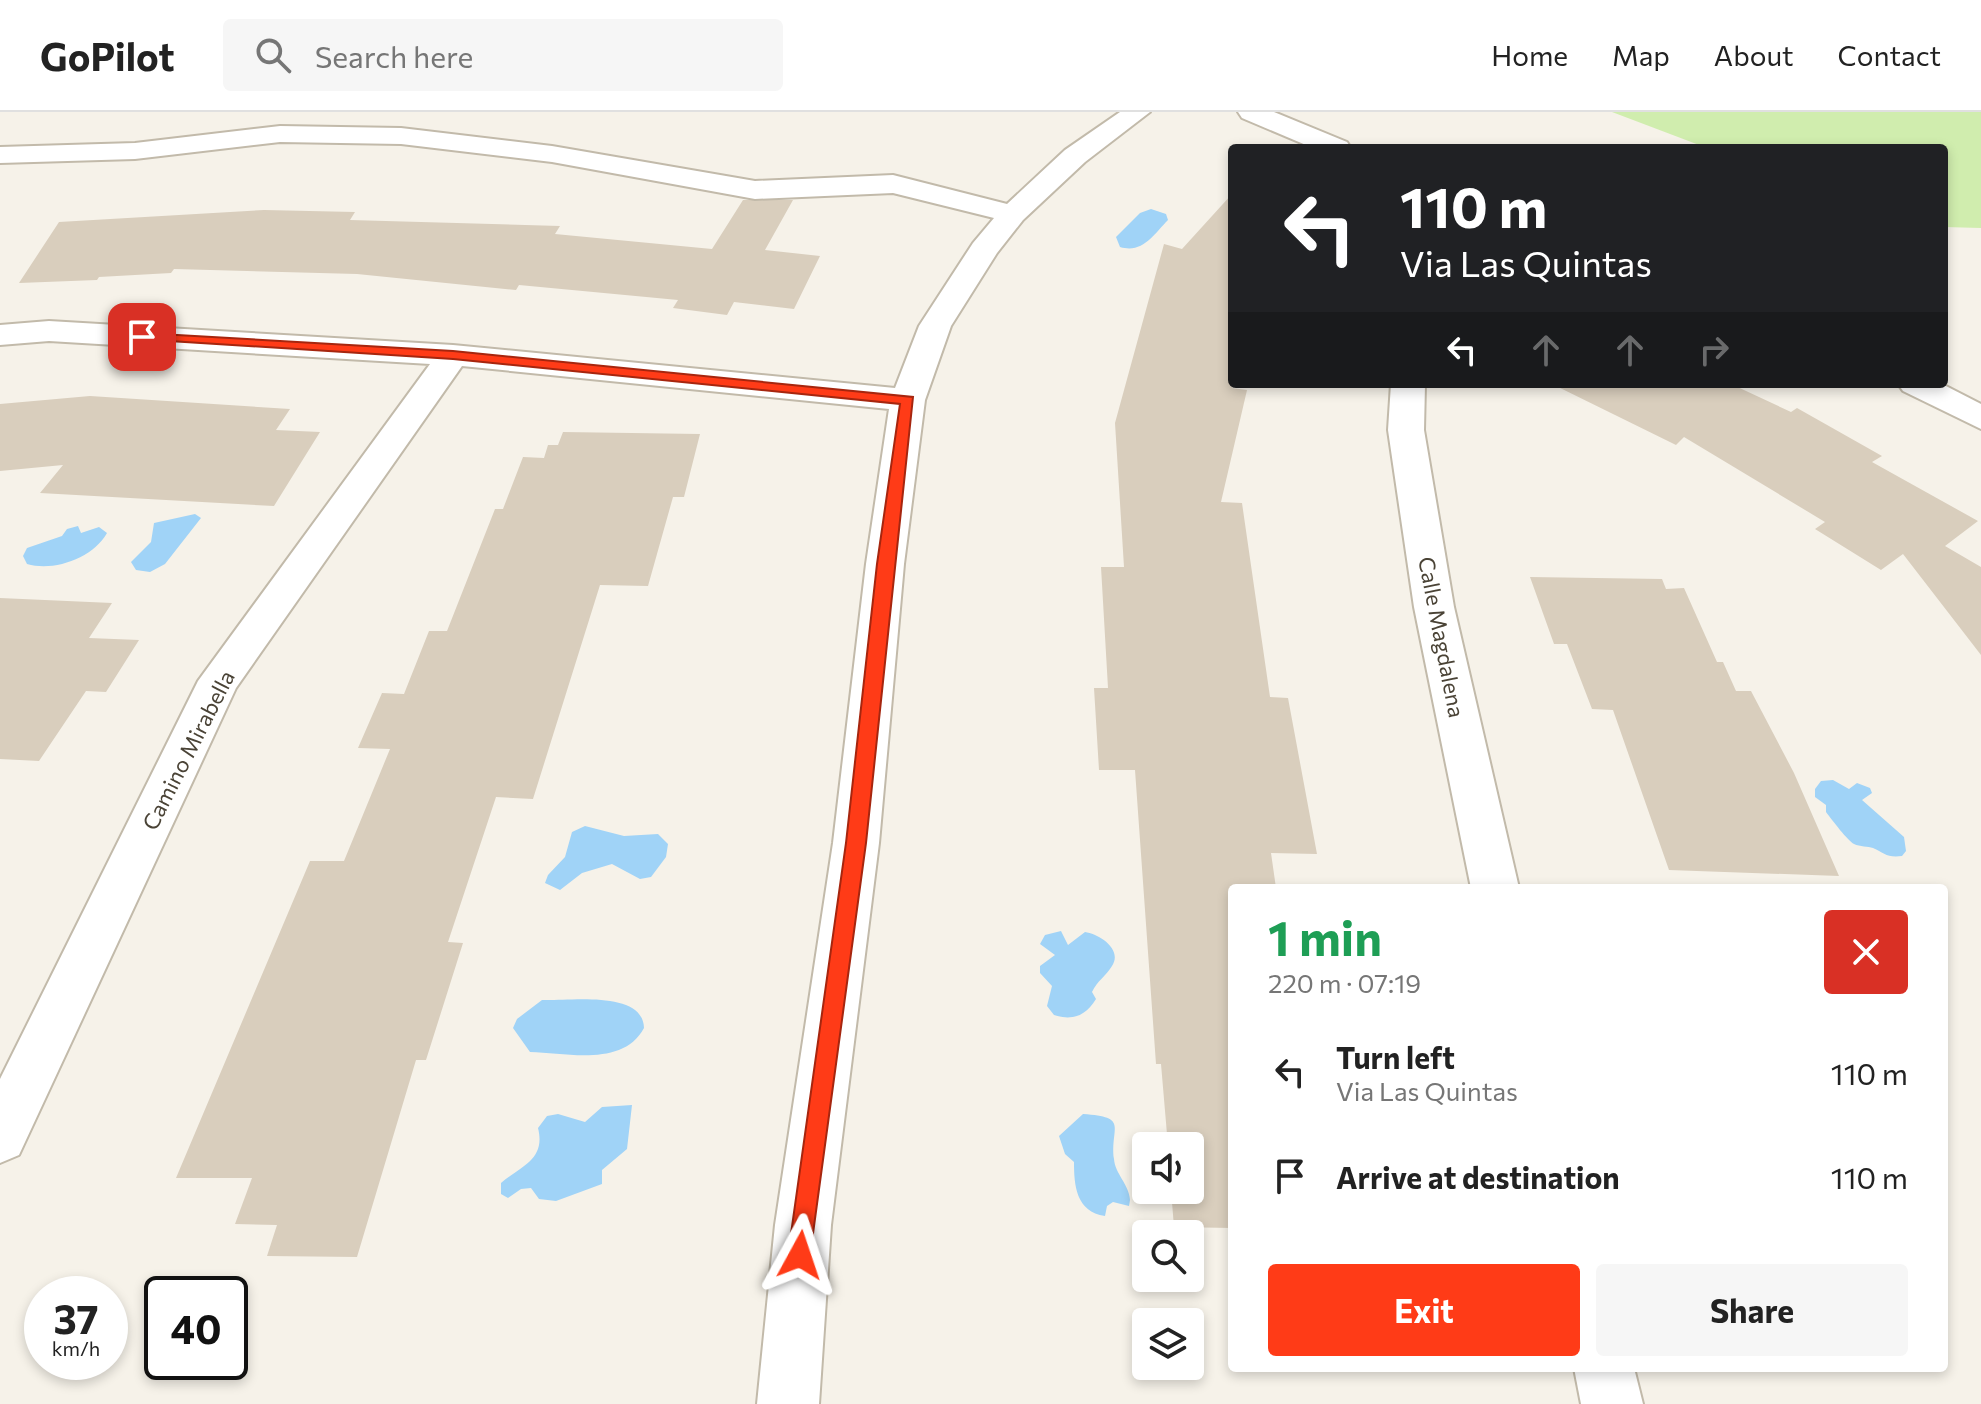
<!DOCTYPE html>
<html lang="en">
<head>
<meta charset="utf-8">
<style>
	:root { --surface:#fff; --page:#f6f6f6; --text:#222; --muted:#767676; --line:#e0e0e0; --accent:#ff3b17 }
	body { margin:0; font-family:Commissioner,sans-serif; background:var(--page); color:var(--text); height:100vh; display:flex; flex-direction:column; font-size:30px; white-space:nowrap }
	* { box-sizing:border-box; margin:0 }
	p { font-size:26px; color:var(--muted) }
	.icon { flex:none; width:44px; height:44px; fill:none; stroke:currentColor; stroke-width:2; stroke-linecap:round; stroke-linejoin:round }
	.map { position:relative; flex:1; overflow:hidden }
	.details { position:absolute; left:1228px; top:772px; width:720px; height:488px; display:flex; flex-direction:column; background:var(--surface); border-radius:8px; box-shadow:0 4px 12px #0003 }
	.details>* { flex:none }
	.guide { position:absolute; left:1228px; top:32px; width:720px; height:244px; border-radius:8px; box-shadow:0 4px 12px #0003; background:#202124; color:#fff; overflow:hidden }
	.buttons { position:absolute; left:1132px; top:1020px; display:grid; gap:16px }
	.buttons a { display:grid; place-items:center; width:72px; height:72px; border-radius:8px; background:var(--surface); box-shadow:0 4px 12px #0003; font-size:40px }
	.speed { position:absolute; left:24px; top:1164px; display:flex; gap:16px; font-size:40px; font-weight:700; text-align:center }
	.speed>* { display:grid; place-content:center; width:104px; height:104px; border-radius:50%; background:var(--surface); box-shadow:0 4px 12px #0003; line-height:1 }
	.speed small { font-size:20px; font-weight:400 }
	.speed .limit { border:4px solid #111; border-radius:12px; background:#fff; color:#111 }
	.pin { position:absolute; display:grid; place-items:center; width:68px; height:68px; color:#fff; margin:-34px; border-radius:16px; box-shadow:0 4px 12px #0006 }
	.me { position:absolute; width:88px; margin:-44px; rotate:5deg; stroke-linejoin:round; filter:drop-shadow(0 0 6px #0008) }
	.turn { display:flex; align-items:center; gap:28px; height:168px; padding:0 40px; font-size:36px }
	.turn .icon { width:104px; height:104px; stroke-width:2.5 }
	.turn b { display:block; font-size:56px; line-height:68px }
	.lanes { display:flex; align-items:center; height:76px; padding:0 40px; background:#0003; justify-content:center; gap:40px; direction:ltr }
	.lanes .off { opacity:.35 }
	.round { display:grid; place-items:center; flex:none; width:84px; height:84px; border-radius:8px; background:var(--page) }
	.overview { display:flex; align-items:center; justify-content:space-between; height:136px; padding:0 40px }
	h1 { font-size:48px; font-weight:700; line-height:60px; color:#1e9e55 }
	.cta { display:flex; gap:16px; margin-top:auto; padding:16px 40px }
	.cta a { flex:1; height:92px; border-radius:8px; background:var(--accent); color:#fff; font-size:32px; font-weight:700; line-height:92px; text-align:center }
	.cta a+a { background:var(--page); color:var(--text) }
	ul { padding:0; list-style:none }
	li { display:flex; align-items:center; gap:24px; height:104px; padding:0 40px }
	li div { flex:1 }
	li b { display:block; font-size:30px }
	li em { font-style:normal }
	header { display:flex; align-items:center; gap:48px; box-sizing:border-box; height:112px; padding:0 40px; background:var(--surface); border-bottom:2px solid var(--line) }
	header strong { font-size:38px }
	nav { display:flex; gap:44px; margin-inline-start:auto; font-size:28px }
	.search { width:560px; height:72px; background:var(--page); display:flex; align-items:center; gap:20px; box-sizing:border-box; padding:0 28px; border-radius:8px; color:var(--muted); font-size:30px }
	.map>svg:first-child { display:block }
	.green { fill:#d0edae }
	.water { fill:#a0d3f7 }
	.building { fill:#d9cebd }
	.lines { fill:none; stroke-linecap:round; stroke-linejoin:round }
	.minor-casing { stroke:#c2baaa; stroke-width:4 }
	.minor { fill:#fff; fill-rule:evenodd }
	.route { fill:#ff3b17; stroke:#a6260f; stroke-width:2 }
	.labels { text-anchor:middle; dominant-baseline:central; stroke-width:6; stroke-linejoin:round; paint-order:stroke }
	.street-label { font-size:22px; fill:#4a4336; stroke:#fff }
</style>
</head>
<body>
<header>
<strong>GoPilot</strong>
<div class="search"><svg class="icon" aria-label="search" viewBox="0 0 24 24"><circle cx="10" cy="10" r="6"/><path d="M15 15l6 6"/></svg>Search here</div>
<nav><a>Home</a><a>Map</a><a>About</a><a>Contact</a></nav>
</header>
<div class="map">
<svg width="1981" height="1292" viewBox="0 0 1981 1292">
	<rect width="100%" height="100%" fill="#f6f2e9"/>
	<polygon class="green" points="1612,0 1981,0 1981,116 1944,115 1944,36 1707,36"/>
	<g class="water">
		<path d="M1151,97L1166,102L1168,108C1154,122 1143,142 1120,135L1116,125L1140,101Z"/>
		<polygon points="195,402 201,406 165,452 150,460 136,458 131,450 151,430 154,411"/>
		<path d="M78,414L81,421L99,415L107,421C93,446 54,460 27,452L23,444L27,436L62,424L67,417Z"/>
		<path d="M1833,668L1849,677L1857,671L1870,676L1872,681L1862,688L1904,725L1906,739L1902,744C1887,746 1884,741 1873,736C1868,734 1860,735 1854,732C1848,729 1832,708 1826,700V693L1815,685V677L1821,669Z"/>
		<polygon points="585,714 624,724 658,722 668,732 666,745 651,765 640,767 612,752 582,761 560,778 545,771 548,763 565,745 572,720"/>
		<path d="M1061,819L1068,833L1085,820C1099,822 1123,837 1112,854C1106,864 1097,869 1092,880L1096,887C1086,904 1072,909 1054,903L1047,894L1052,874L1040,861V854L1055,843L1040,832L1045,823Z"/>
		<path d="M542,888C570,889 643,878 644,916C623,955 568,941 530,940L513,916L517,907Z"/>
		<path d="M632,993L627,1037L602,1058V1072L556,1089L539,1087L531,1076L521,1077L508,1086L501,1082V1071C521,1054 546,1048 538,1016L547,1004L558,1002L585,1010L602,995Z"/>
		<path d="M1083,1002C1130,1005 1110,1015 1114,1047C1115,1062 1129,1072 1130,1088L1129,1094L1113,1090L1107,1094L1105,1104C1076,1100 1074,1073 1074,1050L1065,1042L1059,1024Z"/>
	</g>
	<g class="building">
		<polygon points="1232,82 1232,276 1247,278 1221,390 1242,391 1270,585 1288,586 1317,742 1271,741 1276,776 1232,776 1232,1116 1174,1115 1171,1078 1190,1078 1190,1034 1168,1034 1161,952 1156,952 1135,658 1099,658 1094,576 1108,576 1101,455 1124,455 1115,311 1164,132 1182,137"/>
		<polygon points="743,88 793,88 765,138 820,144 794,197 734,190 727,203 673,196 678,188 519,173 516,178 357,162 174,157 171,161 99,165 97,168 19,171 59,110 264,98 355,100 350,108 560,114 555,122 712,137"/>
		<polygon points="1552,272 1731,272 1791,300 1797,296 1882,344 1872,350 1978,409 1945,434 1981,455 1981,543 1903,442 1881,458 1815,417 1825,410 1684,325 1676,333"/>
		<polygon points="90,284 290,297 276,318 320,320 274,394 40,381 63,353 0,359 0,292"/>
		<polygon points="563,320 700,322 684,385 673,385 648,474 600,473 533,687 496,685 448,830 463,831 426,948 416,948 357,1145 267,1144 277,1113 235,1112 252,1066 176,1066 310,749 344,749 390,637 358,636 382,581 404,582 429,519 447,519 495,397 503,397 523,345 544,346 548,333 558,333"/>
		<polygon points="1530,465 1662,467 1666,477 1684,476 1717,550 1723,550 1736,579 1751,579 1794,661 1839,764 1669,758 1613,598 1592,597 1567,532 1554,532"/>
		<polygon points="0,486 112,491 89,526 139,528 106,580 86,579 39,649 0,647"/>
	</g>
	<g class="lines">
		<defs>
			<g id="minor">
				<polygon points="1120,0 1150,0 1085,50 1023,108 997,141 951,214 925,288 904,452 879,731 831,1113 819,1292 757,1292 775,1113 833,731 866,452 889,297 462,254 236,576 19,1043 0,1051 0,967 198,569 430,252 49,229 0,233 0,213 49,209 453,233 895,276 919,214 973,131 994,106 893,81 755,87 552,50 401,32 280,30 135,47 0,51 0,35 135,31 280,14 401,16 552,34 755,69 893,63 1007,92 1065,38"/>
				<polygon points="1238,0 1274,0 1347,30 1351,36 1313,36 1242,6"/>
				<polygon points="1391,272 1425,272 1424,318 1454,495 1519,776 1471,776 1414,495 1388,318"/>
				<polygon points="1898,272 1942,272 1981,292 1981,317 1903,279"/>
				<polygon points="1574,1256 1634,1256 1643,1292 1581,1292"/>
			</g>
		</defs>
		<use href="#minor" class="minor-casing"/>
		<use href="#minor" class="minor"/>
	</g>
	<polygon class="route" points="142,221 453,239 913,285 866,731 809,1151 800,1154 792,1151 788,1143 846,731 877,452 900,292 453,247 138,227 138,222"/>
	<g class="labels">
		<g class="street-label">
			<text transform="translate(1442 525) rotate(79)">Calle Magdalena</text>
			<text transform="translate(188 638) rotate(-63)">Camino Mirabella</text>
		</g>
	</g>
</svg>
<div class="buttons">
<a><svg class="icon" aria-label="sound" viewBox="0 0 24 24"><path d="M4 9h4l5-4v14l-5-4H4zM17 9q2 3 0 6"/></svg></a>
<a><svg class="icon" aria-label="search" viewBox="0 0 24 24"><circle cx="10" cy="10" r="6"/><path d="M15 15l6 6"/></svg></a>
<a><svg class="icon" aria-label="layers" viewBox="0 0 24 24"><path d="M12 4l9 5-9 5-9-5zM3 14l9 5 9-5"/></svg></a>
</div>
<div class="speed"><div>37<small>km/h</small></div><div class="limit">40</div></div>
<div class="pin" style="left:142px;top:225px;background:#d93025"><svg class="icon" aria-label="arrive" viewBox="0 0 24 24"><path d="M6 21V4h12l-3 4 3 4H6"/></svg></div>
<svg class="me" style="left:800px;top:1143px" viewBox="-20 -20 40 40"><path d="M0-17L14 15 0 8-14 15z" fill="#ff3b17" stroke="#fff" stroke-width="4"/></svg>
<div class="guide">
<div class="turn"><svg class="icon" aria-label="left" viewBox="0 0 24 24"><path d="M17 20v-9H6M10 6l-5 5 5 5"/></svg><div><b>110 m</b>Via Las Quintas</div></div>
<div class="lanes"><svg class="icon" aria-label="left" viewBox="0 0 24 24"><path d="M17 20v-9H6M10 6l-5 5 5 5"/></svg><svg class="icon off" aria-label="ahead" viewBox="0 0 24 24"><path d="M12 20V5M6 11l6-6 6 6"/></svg><svg class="icon off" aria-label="ahead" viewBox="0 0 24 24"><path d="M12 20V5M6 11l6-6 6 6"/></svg><svg class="icon off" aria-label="right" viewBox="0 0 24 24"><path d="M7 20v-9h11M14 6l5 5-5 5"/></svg></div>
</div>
<section class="details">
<div class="overview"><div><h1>1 min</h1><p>220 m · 07:19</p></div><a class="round" style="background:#d93025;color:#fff"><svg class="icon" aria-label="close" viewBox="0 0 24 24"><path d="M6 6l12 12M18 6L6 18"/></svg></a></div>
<ul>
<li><svg class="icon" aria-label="left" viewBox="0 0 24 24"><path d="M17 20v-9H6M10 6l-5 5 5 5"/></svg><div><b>Turn left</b><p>Via Las Quintas</p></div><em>110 m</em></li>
<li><svg class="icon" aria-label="arrive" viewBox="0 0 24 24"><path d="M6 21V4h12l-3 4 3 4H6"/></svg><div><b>Arrive at destination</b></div><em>110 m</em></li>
</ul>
<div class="cta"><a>Exit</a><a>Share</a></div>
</section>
</div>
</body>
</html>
